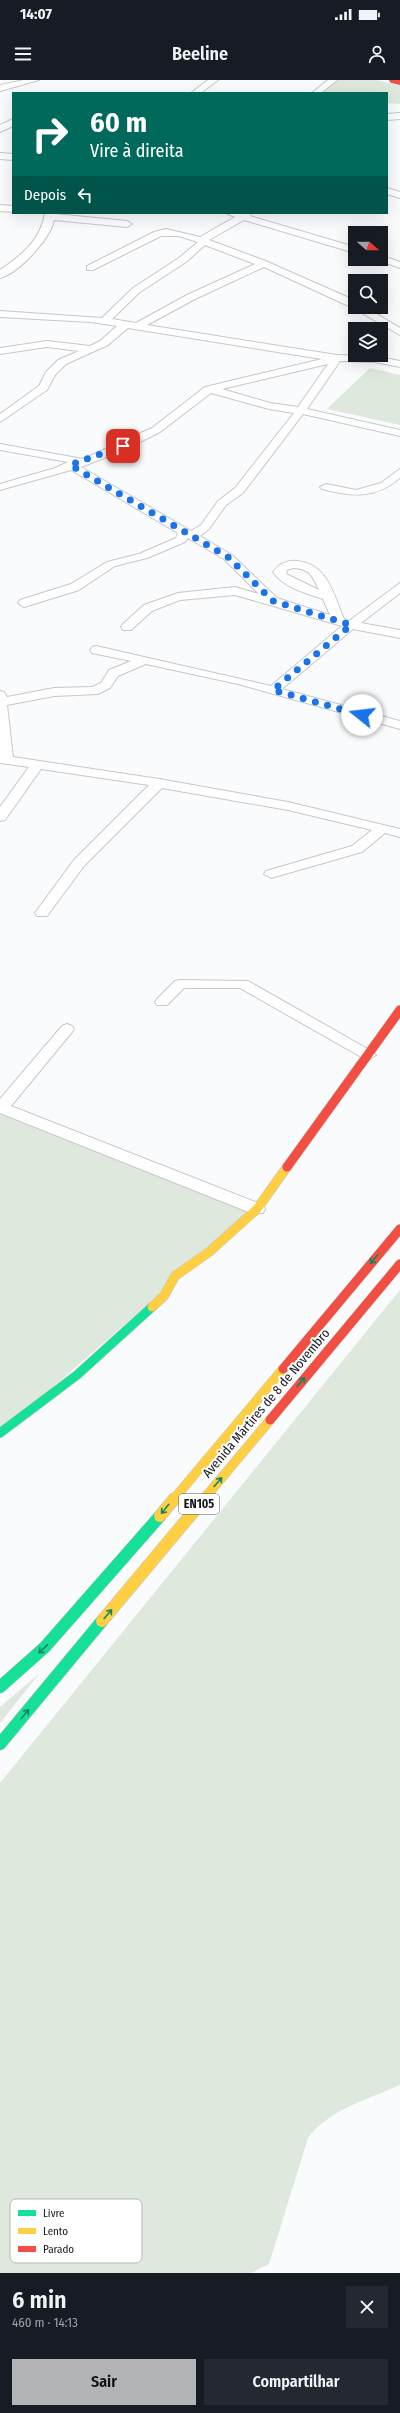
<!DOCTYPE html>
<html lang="pt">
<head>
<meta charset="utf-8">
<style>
	:root { --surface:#171b24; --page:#242831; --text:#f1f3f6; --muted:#9ea1a6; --accent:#b2b4b7 }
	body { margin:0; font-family:"Fira Sans Condensed",sans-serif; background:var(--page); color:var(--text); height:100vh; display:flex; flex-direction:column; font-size:15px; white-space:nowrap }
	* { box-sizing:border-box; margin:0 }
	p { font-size:13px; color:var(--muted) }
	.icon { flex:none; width:22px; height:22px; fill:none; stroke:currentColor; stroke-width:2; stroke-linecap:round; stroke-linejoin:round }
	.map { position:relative; height:2193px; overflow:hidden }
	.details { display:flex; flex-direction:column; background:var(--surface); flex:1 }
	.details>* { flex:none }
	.banner { position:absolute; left:12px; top:12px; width:376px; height:122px; border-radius:0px; box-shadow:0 4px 16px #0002; background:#00695c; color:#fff; overflow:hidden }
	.needle { width:26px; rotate:110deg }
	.controls { position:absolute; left:348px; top:146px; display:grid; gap:8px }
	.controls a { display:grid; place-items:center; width:40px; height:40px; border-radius:0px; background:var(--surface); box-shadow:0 4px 16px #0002; font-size:20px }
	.pin { position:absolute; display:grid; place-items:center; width:34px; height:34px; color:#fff; margin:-17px; border-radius:8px; box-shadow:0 2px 6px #0006 }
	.me { position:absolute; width:44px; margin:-22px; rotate:286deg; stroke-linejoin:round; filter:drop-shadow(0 0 3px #0008) }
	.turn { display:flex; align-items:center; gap:14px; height:84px; padding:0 12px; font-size:18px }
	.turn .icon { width:52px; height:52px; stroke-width:2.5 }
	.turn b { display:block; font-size:28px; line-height:34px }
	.then { display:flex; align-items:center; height:38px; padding:0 12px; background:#0003; gap:8px; font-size:15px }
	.round { display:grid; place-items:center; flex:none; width:42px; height:42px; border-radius:0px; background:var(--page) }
	.summary { display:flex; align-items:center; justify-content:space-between; height:68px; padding:0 12px }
	h1 { font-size:24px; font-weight:600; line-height:30px }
	.action { display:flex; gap:8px; margin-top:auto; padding:8px 12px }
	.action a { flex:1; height:46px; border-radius:0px; background:var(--accent); color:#111; font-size:16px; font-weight:600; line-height:46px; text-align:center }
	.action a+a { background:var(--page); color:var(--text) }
	.status { display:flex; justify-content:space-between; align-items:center; height:28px; padding:0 20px; background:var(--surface); direction:ltr }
	.status svg { height:11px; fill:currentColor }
	header { display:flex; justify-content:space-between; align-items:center; height:52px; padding:0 12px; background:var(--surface); font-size:18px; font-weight:600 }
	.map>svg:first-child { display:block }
	.green { fill:#dfe8dd }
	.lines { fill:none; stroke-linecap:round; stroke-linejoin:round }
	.street-casing { stroke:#c6c8ca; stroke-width:2 }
	.fast-far1-casing { stroke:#c6c8ca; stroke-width:10 }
	.fast-casing { stroke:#c6c8ca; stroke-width:13 }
	.slow-far1-casing { stroke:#c6c8ca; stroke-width:10 }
	.slow-casing { stroke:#c6c8ca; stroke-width:13 }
	.jam-far1-casing { stroke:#c6c8ca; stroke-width:6 }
	.jam-casing { stroke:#c6c8ca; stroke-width:10 }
	.street { fill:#fefeff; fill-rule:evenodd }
	.fast-far1 { stroke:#16e098; stroke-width:9 }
	.fast { stroke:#16e098; stroke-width:12 }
	.slow-far1 { stroke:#ffcf43; stroke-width:9 }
	.slow { stroke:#ffcf43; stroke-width:12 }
	.jam-far1 { stroke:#f24e42; stroke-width:5.5 }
	.jam { stroke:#f24e42; stroke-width:9 }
	.oneway { stroke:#15855f }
	.route { stroke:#1a73e8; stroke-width:7; stroke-dasharray:0 12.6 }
	.labels { text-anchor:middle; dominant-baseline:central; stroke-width:4; stroke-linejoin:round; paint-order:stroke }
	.shield { fill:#fff; stroke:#5a5c5e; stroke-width:1 }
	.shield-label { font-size:12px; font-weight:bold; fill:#131619 }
	.street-label { font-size:13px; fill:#131619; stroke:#fff }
	.key { fill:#fff; stroke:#b8b9ba; stroke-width:1 }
	.key-label { font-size:11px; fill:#131619 }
</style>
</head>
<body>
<div class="status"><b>14:07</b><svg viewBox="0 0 49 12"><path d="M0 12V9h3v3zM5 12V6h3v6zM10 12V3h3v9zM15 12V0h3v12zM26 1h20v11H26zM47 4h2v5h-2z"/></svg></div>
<header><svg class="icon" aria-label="menu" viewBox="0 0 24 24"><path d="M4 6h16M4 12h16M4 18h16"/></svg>Beeline<svg class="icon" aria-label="person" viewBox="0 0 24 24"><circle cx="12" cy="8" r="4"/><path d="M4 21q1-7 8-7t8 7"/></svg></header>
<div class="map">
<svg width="400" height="2193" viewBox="0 0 400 2193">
	<rect width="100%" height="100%" fill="#f9fbfd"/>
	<g class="green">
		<polygon points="336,0 376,0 400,5 400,24 387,23 387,13 320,13"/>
		<polygon points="370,288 400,295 400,345 327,329"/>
		<polygon points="0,1027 257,1129 0,1353"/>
		<path d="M400,1210V2005C369,2019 328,2030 308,2058L269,2184L251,2193H0V1703Z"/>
		<polygon points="39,1594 0,1643 0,1627"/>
	</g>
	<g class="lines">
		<defs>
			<g id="street">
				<polygon points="24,0 39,0 0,11 0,5"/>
				<polygon points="208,0 218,0 201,13 191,13"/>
				<polygon points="328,0 337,0 321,13 312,13"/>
				<polygon points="400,33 400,39 387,40 387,34"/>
				<polygon points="13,39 13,46 0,52 0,45"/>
				<polygon points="0,73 13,74 13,80 0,79"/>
				<polygon points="387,108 400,112 400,118 387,114"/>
				<polygon points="0,125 13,126 13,132 0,131"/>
				<path d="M45,133L127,141L132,144L127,147L54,140C50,159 19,193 0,198V190C21,176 41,160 45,133Z"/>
				<path d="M226,133H251L250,136L355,167V173L244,140L209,160L263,180L345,216L355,221V227H365L400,248V255L353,228L264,187L195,219L147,245L337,275L375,276L400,281V287L375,282L340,281L307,329L400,350V356L303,334L243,413L226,425L209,449L200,456L232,475L277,518L330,535L323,519C306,513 284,508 273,492C279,484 286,480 297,481C328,484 333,514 344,539L349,541L400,503V513L361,543L400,550V558L353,549L282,609L400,641V649L238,604L146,584L118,596L110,608L98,614L54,616L7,625L13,677L159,699L288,722L400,749V757L385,753L362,772L271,798L264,794L266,791L352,766L372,750L288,730L162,708L84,786L47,836H37L35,833L74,780L149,705L41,689L5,740L0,741V727L29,687L0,683V611L4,612L7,617L54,608L92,607L101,603L109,590L131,581L92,573L90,570L92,567L96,566L271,606L342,546L235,515L180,520L152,531L131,550H123L121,547L123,544L144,525L178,513L235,507L259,514L224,479L188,458L185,462L147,478L115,486L79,510L24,527L18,523L20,520L71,504L107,482L139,474L176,458L178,453L71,390L0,410V404L55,388L68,382L0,370V364L83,379L152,348L205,307L322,279L128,248L108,265L66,284L55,295L47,310L0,342V334L39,306L46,292L58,280L79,271L47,267L0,274V268L47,261L90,266L100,261L117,246L91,242L0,237V231L102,238L133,208L179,178L198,162L178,156H161L93,190H87V186L154,152L166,149L200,157L235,137ZM205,165L255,184L187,215L136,243L112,239L140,212L186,182ZM328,284L298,327L270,323L222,309ZM211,313L269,329L294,333L235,408L218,421L201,445L191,451L81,387L124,370L160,352ZM293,488C310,489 312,495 319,510L286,494L287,490Z"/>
				<polygon points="381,175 400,182 400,188 378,180 381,179"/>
				<path d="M400,389V398C375,419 352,417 322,409L320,407L326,404L356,410L381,403Z"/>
				<polygon points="180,900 248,901 373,972 376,975 368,980 363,978 240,908 184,908 167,925 157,925 155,922 157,919 175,901"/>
				<polygon points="67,944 72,946 74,949 72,952 11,1026 263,1125 265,1129 263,1133 251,1133 0,1033 0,1019 62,946"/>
			</g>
			<polyline id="fast-far1" points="0,1353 77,1295 152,1227"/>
			<g id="fast">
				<polyline points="0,1607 45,1567 160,1436"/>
				<polyline points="0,1664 102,1541"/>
			</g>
			<g id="slow-far1">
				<polyline points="152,1227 164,1216 175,1196 209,1172 257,1129 287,1087"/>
				<polyline points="173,1420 283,1289"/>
				<polyline points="203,1420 270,1340"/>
			</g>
			<g id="slow">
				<polyline points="160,1436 174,1419"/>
				<polyline points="102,1541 204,1419"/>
			</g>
			<polyline id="jam-far1" points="392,0 400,2"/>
			<g id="jam">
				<polyline points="287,1087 400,930"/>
				<polyline points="283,1289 400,1149"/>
				<polyline points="270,1340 400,1184"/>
			</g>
		</defs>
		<use href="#street" class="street-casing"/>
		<use href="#fast-far1" class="fast-far1-casing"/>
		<use href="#fast" class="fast-casing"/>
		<use href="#slow-far1" class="slow-far1-casing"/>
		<use href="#slow" class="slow-casing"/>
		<use href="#jam-far1" class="jam-far1-casing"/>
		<use href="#jam" class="jam-casing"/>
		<use href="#street" class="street"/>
		<use href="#fast-far1" class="fast-far1"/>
		<use href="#fast" class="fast"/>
		<use href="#slow-far1" class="slow-far1"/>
		<use href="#slow" class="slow"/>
		<use href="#jam-far1" class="jam-far1"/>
		<use href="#jam" class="jam"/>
	</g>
	<defs><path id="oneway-shaft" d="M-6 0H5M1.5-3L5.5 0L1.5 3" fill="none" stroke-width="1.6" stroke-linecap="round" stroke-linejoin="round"/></defs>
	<g class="oneway">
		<use href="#oneway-shaft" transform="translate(374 1179) rotate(131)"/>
		<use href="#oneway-shaft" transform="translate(301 1302) rotate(-50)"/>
		<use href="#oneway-shaft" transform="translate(218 1402) rotate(-50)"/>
		<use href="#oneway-shaft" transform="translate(165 1429) rotate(129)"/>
		<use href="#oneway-shaft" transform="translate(108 1534) rotate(-50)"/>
		<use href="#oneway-shaft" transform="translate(43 1569) rotate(136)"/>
		<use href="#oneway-shaft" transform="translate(25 1634) rotate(-50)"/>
	</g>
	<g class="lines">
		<polyline class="route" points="123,366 70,385 228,477 273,521 351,545 273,610 362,635"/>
	</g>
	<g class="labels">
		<rect class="shield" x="179" y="1414" width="40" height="20" rx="3"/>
		<g class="shield-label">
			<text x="199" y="1424">EN105</text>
		</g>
		<g class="street-label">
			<text transform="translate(266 1323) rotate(-50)">Avenida Mártires de 8 de Novembro</text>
		</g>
	</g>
	<rect x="10" y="2119" width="132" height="64" rx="6" class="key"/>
	<rect x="18" y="2130" width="18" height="6" fill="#16e098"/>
	<rect x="18" y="2148" width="18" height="6" fill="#ffcf43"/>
	<rect x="18" y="2166" width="18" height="6" fill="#f24e42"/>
	<g class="key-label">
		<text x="43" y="2137">Livre</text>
		<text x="43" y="2155">Lento</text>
		<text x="43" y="2173">Parado</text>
	</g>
</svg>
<div class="controls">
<a><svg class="needle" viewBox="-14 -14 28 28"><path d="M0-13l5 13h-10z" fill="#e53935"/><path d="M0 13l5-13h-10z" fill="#9ea1a6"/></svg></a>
<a><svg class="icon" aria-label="search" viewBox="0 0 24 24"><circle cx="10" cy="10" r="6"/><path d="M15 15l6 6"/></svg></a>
<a><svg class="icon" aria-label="layers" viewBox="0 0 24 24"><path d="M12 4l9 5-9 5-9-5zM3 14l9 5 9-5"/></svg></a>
</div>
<div class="pin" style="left:123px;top:366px;background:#d93025"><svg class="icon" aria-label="arrive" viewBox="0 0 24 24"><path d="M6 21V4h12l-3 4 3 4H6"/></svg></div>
<svg class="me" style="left:362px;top:635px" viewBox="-20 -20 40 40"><circle r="19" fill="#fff"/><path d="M0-13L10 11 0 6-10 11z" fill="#1a73e8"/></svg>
<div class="banner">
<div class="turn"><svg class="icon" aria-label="right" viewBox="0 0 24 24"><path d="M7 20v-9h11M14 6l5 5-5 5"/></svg><div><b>60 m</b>Vire à direita</div></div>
<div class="then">Depois<svg class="icon" aria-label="left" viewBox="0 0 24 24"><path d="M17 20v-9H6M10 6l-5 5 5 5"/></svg></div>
</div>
</div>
<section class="details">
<div class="summary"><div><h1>6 min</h1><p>460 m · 14:13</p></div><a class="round"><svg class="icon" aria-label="close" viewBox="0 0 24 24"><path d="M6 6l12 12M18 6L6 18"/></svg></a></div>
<div class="action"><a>Sair</a><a>Compartilhar</a></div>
</section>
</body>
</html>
